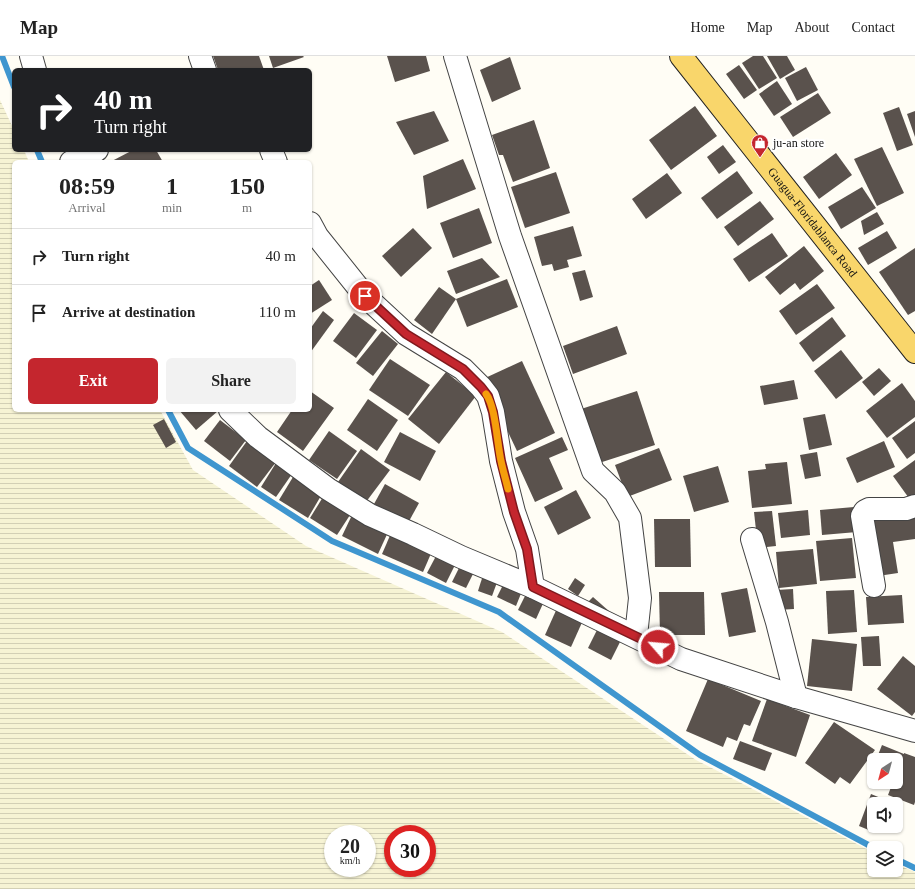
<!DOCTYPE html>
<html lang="en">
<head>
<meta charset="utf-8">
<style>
	:root { --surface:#fff; --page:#f2f2f2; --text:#222; --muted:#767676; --line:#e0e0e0; --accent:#c4262e }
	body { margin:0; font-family:"Times New Roman",serif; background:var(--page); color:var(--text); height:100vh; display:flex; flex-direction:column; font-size:15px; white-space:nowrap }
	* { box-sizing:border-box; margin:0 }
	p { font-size:13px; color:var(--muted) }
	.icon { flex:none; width:22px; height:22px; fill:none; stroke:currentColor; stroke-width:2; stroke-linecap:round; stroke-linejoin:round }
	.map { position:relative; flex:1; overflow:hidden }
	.sheet { position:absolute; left:12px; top:104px; width:300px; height:252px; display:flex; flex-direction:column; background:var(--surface); border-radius:6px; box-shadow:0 1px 3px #0004 }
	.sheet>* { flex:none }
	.banner { position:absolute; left:12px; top:12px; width:300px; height:84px; border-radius:6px; box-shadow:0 1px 3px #0004; background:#202124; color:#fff; overflow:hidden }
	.needle { width:26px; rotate:216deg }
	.fabs { position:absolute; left:867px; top:697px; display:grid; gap:8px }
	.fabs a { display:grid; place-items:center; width:36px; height:36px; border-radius:6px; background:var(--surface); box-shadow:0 1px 3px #0004; font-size:20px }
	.speed { position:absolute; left:324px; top:769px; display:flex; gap:8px; font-size:20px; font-weight:700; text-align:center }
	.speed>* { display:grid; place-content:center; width:52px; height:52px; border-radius:50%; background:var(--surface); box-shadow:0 1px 3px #0004; line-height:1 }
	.speed small { font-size:10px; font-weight:400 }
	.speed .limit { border:6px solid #d22; background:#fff; color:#111 }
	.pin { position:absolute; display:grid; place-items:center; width:34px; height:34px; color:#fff; margin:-17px; border:2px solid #fff; border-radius:50%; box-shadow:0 1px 4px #0007 }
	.me { position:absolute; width:44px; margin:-22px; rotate:297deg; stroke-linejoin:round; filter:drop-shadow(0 0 3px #0008) }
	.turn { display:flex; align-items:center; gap:14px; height:84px; padding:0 16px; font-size:18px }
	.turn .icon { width:52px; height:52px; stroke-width:2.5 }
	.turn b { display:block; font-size:28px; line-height:34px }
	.eta { display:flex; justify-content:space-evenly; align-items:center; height:68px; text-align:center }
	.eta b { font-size:24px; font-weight:700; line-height:28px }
	.button { display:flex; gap:8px; margin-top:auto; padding:8px 16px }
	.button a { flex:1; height:46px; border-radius:6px; background:var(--accent); color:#fff; font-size:16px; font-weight:700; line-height:46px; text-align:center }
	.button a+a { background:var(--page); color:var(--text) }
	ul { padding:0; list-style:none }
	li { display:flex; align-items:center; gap:12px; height:56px; padding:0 16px; border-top:1px solid var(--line) }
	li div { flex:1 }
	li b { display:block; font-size:15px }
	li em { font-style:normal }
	header { display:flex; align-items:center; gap:24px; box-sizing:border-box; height:56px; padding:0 20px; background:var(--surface); border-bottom:1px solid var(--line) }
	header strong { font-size:19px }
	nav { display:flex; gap:22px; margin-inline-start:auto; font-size:14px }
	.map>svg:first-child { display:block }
	.farmland { fill:url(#farmland-rules); fill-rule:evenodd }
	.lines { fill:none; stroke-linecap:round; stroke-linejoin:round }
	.stream { stroke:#3f96cf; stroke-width:6 }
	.building { fill:#5a524d }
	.minor-casing { stroke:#444; stroke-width:24 }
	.major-casing { stroke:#222; stroke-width:24 }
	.minor { stroke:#fff; stroke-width:22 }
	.major { stroke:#f9d66b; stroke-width:22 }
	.route-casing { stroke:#7f191e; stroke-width:10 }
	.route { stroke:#c4262e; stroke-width:7 }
	.slow { stroke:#f59e0b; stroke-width:7 }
	.labels { text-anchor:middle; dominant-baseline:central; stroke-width:4; stroke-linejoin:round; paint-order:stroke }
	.poi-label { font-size:12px; fill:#111; stroke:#fff; text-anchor:start }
	.street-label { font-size:12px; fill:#111; stroke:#fff }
</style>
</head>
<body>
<header>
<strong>Map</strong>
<nav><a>Home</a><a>Map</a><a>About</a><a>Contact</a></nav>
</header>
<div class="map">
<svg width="915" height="833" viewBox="0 0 915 833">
	<defs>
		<pattern id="farmland-rules" width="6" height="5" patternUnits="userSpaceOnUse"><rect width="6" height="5" fill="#f6f3d4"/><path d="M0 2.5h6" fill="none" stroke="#d2cfb5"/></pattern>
	</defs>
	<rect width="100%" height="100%" fill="#fffdf5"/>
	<path class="farmland" d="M0,44L14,74V94H24L29,106H14V354H160L193,414L306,490L502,576L696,704L743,728L874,797V814H896V808L915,816V833H0ZM333,778H367V812H333ZM393,778H427V812H393Z"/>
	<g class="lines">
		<g class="stream">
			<polyline points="2,0 14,31"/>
			<polyline points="37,94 42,106"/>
			<polyline points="168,354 188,392 332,485 499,556 700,699 874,792"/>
			<polyline points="896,803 915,812"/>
		</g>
	</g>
	<g class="building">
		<polygon points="213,0 259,0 264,14 218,14"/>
		<polygon points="269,0 303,0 304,1 273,12"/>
		<polygon points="387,0 426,0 430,15 395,26"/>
		<polygon points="753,0 763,0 777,22 759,33 742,7"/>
		<polygon points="767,0 787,0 795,14 780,23"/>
		<polygon points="510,1 521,33 492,46 480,14"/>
		<polygon points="739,9 757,34 744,43 726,18"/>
		<polygon points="806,11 818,34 797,45 785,22"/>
		<polygon points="777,25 792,48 774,60 759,38"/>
		<polygon points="818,37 831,57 793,81 780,61"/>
		<polygon points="695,50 717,80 671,114 649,84"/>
		<polygon points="899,51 913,89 897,95 883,57"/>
		<polygon points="434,55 449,85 414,99 396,66"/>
		<polygon points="915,55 915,81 907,58"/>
		<polygon points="534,64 550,112 513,126 503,99 499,99 492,79"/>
		<polygon points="723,89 736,106 719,118 707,101"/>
		<polygon points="882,91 904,137 877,150 854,103"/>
		<polygon points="133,94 156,94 163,106 110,106"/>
		<polygon points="836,97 852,119 819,143 803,121"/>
		<polygon points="463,103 476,133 427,153 423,120"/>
		<polygon points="737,115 753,137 717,163 701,142"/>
		<polygon points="556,116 570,157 525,172 511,131"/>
		<polygon points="667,117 682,137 646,163 632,143"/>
		<polygon points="862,131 876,152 841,173 828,151"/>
		<polygon points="760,145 774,163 738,190 724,171"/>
		<polygon points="479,152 492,187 453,202 440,167"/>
		<polygon points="877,156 884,168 864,179 861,165"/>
		<polygon points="573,170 582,200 567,204 569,211 554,215 552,208 542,210 534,181"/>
		<polygon points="413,172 432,192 401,221 382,200"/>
		<polygon points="887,175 897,192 868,209 858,192"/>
		<polygon points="772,177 788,200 749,226 733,203"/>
		<polygon points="804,190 824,215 800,234 795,227 780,239 765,221"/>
		<polygon points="915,192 915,255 908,259 879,216"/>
		<polygon points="482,202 500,221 456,238 447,215"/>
		<polygon points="585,214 593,241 580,245 572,217"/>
		<polygon points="507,223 518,251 467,271 456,243"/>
		<polygon points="319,224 332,244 310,258 310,230"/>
		<polygon points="817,228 835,252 796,279 779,255"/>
		<polygon points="439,231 456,243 432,278 414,264"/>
		<polygon points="323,255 334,264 310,297 310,273"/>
		<polygon points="354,257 377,274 356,302 333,285"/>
		<polygon points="832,261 846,280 813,306 799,287"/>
		<polygon points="617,270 627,298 573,318 563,290"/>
		<polygon points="382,275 398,288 373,320 356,307"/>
		<polygon points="841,294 863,322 836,343 814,315"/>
		<polygon points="390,303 430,329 408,360 369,334"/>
		<polygon points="522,305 555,377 517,395 483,323"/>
		<polygon points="879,312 891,325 874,340 862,326"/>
		<polygon points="446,316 476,340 439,388 408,363"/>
		<polygon points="794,324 798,343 764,349 760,330"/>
		<polygon points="902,327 915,345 915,361 887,382 866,355"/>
		<polygon points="310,335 334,352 303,395 277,376 292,354 310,354"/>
		<polygon points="637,335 655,389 599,407 581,353"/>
		<polygon points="368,343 398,364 377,395 347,374"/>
		<polygon points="179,354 217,354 218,355 196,374"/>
		<polygon points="825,358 832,389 809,394 803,362"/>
		<polygon points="164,363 176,386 166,392 153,369"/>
		<polygon points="220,364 246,384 230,405 204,385"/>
		<polygon points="915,365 915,397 907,403 892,382"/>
		<polygon points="329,375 357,395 337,423 309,404"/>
		<polygon points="400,376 436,395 420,425 384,406"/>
		<polygon points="562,381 568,394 549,402 563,433 535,446 515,402"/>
		<polygon points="247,385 276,406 257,431 229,410"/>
		<polygon points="884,385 895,411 857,427 846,402"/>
		<polygon points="659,392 672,424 627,441 615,409"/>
		<polygon points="361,393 390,414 366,446 338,426"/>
		<polygon points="817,396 821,420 805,423 800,399"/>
		<polygon points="915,404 915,442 911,445 893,420"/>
		<polygon points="787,406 792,448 752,452 748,415 766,413 765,408"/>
		<polygon points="276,407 292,418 276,441 261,431"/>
		<polygon points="718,410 729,446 694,456 683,420"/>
		<polygon points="293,421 322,438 308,462 279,444"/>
		<polygon points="385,428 419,447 408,467 374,448"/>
		<polygon points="576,434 591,462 558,479 544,451"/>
		<polygon points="323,441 350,459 337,479 310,462"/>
		<polygon points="854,451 857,476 822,479 820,454"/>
		<polygon points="808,454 810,479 781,482 778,457"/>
		<polygon points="772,455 776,490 758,492 754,456"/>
		<polygon points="353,457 389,474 378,498 342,480"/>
		<polygon points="915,457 915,483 893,486 898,517 878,520 869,464"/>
		<polygon points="654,463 690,463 691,511 655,511"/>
		<polygon points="392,475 433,493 423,516 382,498"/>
		<polygon points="852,482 856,522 820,525 816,485"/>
		<polygon points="813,493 817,528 779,532 776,496"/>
		<polygon points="436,500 455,509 446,527 427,517"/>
		<polygon points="462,506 476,512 466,532 452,526"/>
		<polygon points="484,516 499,521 492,540 478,535"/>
		<polygon points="575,522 585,529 578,540 568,533"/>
		<polygon points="506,523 524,530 516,550 497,541"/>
		<polygon points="529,532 546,541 536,563 518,554"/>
		<polygon points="747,532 756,576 729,581 721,537"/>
		<polygon points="793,533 794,553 777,554 776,534"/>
		<polygon points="854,534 857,576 828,578 826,535"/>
		<polygon points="659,536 704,536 705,579 660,579"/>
		<polygon points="902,539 904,567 868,569 866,541"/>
		<polygon points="593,541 610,556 605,562 587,547"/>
		<polygon points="558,550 584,562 571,591 545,579"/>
		<polygon points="598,572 621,584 611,604 588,592"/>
		<polygon points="879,580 881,610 863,610 861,581"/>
		<polygon points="812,583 857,588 852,635 807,630"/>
		<polygon points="903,600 915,610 915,656 912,660 877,633"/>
		<polygon points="708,623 761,645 750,670 744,668 737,685 727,681 723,691 686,675"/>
		<polygon points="767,643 810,659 796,701 752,685"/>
		<polygon points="834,666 875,694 850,728 840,721 835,728 805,707"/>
		<polygon points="740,685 772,697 765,715 733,703"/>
		<polygon points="882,689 904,698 904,697 915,701 915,746 914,749 888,739 893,726 896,726 896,718 899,711 896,716 896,704 876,704"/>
		<polygon points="874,708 874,718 871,717"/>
		<polygon points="871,738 888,745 887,748 874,748 874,770 878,770 876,777 859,770"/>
	</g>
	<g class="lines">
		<defs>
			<g id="minor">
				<polyline points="31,0 35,14"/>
				<polyline points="200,0 205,14"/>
				<polyline points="455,0 510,180 593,415 615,436 630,462 640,542 636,580"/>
				<polyline points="271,94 276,106"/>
				<polyline points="71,106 97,94"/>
				<polyline points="310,167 317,180 365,240 406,278 463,313 481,331 488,340 493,356 501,405 514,456 527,493 533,531"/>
				<polyline points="230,354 258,381 328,433 370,459 413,478 461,501 533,531 681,603 796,641 915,675"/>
				<polyline points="752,483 777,566 796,641"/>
				<polyline points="874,530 862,460 865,455 869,453 906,453 915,450"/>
			</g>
			<g id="major">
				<path id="s1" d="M681,0L915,296"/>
			</g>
		</defs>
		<use href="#minor" class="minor-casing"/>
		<use href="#major" class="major-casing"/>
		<use href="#minor" class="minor"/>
		<use href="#major" class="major"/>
	</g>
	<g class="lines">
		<defs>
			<polyline id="route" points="365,240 406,278 463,313 481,331 488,340 493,356 501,405 514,456 527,493 533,531 658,591"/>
		</defs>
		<use href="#route" class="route-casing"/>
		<use href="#route" class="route"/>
		<path class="slow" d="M486,338C496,351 497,388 501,405C503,415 506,424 508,433"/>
	</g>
	<defs>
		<symbol id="shop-pin" viewBox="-11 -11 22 30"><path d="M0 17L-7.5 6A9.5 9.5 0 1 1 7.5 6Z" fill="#c4262e" stroke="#fff"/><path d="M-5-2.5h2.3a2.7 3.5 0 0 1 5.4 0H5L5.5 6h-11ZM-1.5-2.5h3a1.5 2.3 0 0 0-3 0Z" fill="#fff"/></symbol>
	</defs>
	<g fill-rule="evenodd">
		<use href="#shop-pin" x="750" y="77" width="20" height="27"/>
	</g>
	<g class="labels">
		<g class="poi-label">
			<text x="773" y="87">ju-an store</text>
		</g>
		<g class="street-label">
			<text stroke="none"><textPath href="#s1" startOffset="212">Guagua-Floridablanca Road</textPath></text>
		</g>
	</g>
</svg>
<div class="fabs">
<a><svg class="needle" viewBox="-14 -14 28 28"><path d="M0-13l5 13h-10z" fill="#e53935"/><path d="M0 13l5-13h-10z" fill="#767676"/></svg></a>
<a><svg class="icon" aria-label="sound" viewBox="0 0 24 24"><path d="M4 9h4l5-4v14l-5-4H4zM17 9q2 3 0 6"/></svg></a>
<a><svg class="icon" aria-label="layers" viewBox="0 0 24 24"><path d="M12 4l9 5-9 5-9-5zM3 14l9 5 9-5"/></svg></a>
</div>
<div class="speed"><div>20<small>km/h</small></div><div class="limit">30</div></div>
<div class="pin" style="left:365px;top:240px;background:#d93025"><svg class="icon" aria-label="arrive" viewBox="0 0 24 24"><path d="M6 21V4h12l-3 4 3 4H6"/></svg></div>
<svg class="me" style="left:658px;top:591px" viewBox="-20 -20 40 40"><circle r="17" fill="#c4262e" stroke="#fff" stroke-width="3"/><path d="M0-11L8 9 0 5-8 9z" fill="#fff"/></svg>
<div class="banner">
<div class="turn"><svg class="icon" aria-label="right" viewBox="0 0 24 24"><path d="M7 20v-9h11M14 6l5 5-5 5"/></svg><div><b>40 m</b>Turn right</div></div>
</div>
<section class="sheet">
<div class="eta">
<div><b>08:59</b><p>Arrival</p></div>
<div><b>1</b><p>min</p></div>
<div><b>150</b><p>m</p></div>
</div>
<ul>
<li><svg class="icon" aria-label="right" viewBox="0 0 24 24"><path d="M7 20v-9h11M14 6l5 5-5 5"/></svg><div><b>Turn right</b></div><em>40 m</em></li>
<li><svg class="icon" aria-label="arrive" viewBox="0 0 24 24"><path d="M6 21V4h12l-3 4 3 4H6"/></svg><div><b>Arrive at destination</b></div><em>110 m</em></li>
</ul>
<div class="button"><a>Exit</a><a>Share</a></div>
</section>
</div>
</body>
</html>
